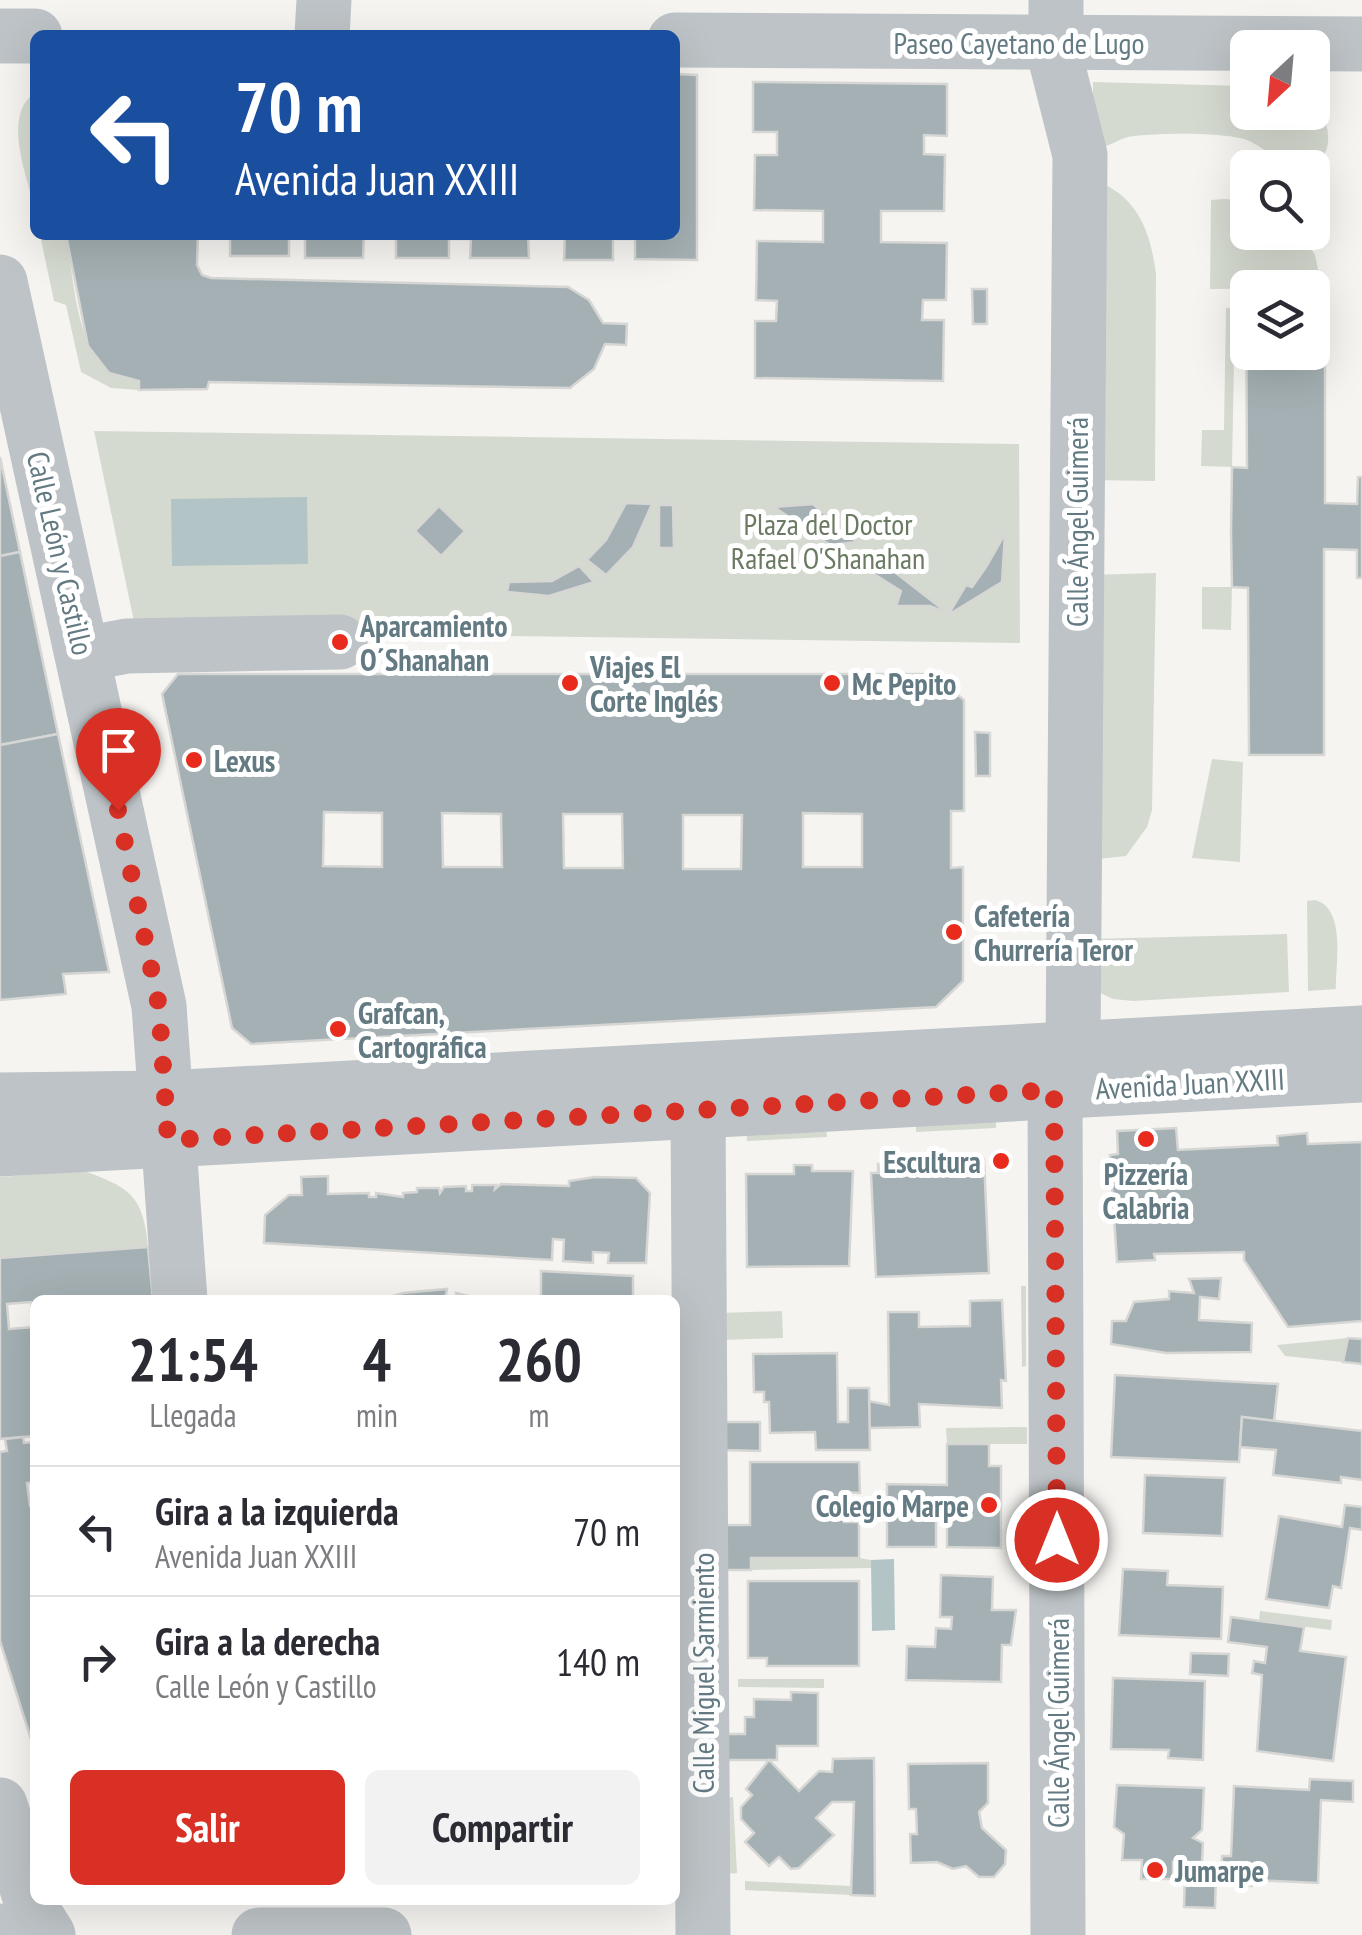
<!DOCTYPE html>
<html lang="es">
<head>
<meta charset="utf-8">
<style>
	:root { --surface:#fff; --page:#f2f2f3; --text:#2b2b33; --muted:#7c7c81; --line:#e1e1e2; --accent:#d93025 }
	body { margin:0; font-family:"PT Sans Narrow",sans-serif; background:var(--page); color:var(--text); height:100vh; display:flex; flex-direction:column; font-size:38px; white-space:nowrap }
	* { box-sizing:border-box; margin:0 }
	p { font-size:32px; color:var(--muted) }
	.icon { flex:none; width:55px; height:55px; fill:none; stroke:currentColor; stroke-width:2; stroke-linecap:round; stroke-linejoin:round }
	.map { position:relative; flex:1; overflow:hidden }
	.panel { position:absolute; left:30px; top:1295px; width:650px; height:610px; display:flex; flex-direction:column; background:var(--surface); border-radius:15px; box-shadow:0 10px 40px #0002 }
	.panel>* { flex:none }
	.banner { position:absolute; left:30px; top:30px; width:650px; height:210px; border-radius:15px; box-shadow:0 10px 40px #0002; background:#1a4fa0; color:#fff; overflow:hidden }
	.needle { width:65px; rotate:206deg }
	.buttons { position:absolute; left:1230px; top:30px; display:grid; gap:20px }
	.buttons a { display:grid; place-items:center; width:100px; height:100px; border-radius:15px; background:var(--surface); box-shadow:0 10px 40px #0002; font-size:50px }
	.pin { position:absolute; display:grid; place-items:center; width:85px; height:85px; color:#fff; margin:-102px -42px; border-radius:50% 50% 50% 0; rotate:-45deg; box-shadow:0 0 10px #0007 }
	.pin .icon { rotate:45deg }
	.me { position:absolute; width:110px; margin:-55px; rotate:0deg; stroke-linejoin:round; filter:drop-shadow(0 0 8px #0008) }
	.turn { display:flex; align-items:center; gap:35px; height:210px; padding:0 40px; font-size:45px }
	.turn .icon { width:130px; height:130px; stroke-width:2.5 }
	.turn b { display:block; font-size:70px; line-height:85px }
	.eta { display:flex; justify-content:space-evenly; align-items:center; height:170px; text-align:center }
	.eta b { font-size:60px; font-weight:800; line-height:70px }
	.action { display:flex; gap:20px; margin-top:auto; padding:20px 40px }
	.action a { flex:1; height:115px; border-radius:15px; background:var(--accent); color:#fff; font-size:40px; font-weight:800; line-height:115px; text-align:center }
	.action a+a { background:var(--page); color:var(--text) }
	ul { padding:0; list-style:none }
	li { display:flex; align-items:center; gap:30px; height:130px; padding:0 40px; border-top:2px solid var(--line) }
	li div { flex:1 }
	li b { display:block; font-size:38px }
	li em { font-style:normal }
	.map>svg:first-child { display:block }
	.green { fill:#d5dad0 }
	.water { fill:#b2c4c5 }
	.building { fill:#a4b0b3; stroke:#d6d6d4; stroke-width:2.5; fill-rule:evenodd }
	.lines { fill:none; stroke-linecap:round; stroke-linejoin:round }
	.minor { stroke:#bdc3c6; stroke-width:55 }
	.route { stroke:#d93025; stroke-width:18; stroke-dasharray:0 32.4 }
	.poi-dot { fill:#e92b1d; stroke:#fff; stroke-width:4 }
	.labels { text-anchor:middle; dominant-baseline:central; stroke-width:10; stroke-linejoin:round; paint-order:stroke }
	.street-label { font-size:30px; fill:#637a83; stroke:#fff }
	.park-label { font-size:30px; fill:#6b7a62; stroke:#fff }
	.poi-label { font-size:30px; font-weight:bold; fill:#637a83; stroke:#fff; text-anchor:start }
</style>
</head>
<body>
<div class="map">
<svg width="1362" height="1935" viewBox="0 0 1362 1935">
	<rect width="100%" height="100%" fill="#f5f4f1"/>
	<g class="green">
		<path d="M1093,82L1247,86L1248,112H1312L1315,88C1321,108 1339,143 1319,161C1293,184 1268,146 1244,139C1219,132 1161,133 1135,136C1118,137 1110,149 1092,148Z"/>
		<path d="M35,93V210C28,178 1,115 35,93Z"/>
		<path d="M1092,179C1137,195 1150,229 1156,274L1155,481L1089,480Z"/>
		<polygon points="1224,199 1247,201 1248,232 1301,233 1315,255 1322,288 1210,289 1211,200"/>
		<path d="M40,235H66C76,285 74,376 139,381V390L111,388L81,372L66,305L54,301Z"/>
		<polygon points="1226,308 1235,308 1232,467 1201,466 1202,430 1224,430"/>
		<polygon points="94,431 1019,444 1020,643 136,631"/>
		<polygon points="1156,573 1152,810 1147,827 1126,856 1088,860 1089,575"/>
		<polygon points="1202,587 1232,587 1231,630 1202,629"/>
		<polygon points="1212,759 1243,762 1240,862 1192,858"/>
		<path d="M1315,900C1346,908 1336,963 1336,989L1308,991L1307,901Z"/>
		<polygon points="1287,934 1289,992 1133,1001 1113,999 1094,990 1088,939"/>
		<polygon points="996,1116 996,1128 916,1132 916,1120"/>
		<polygon points="826,1125 827,1137 747,1141 746,1129"/>
		<path d="M84,1171C131,1188 143,1196 148,1247L0,1258V1177Z"/>
		<polygon points="1021,1286 1026,1286 1026,1366 1022,1367"/>
		<polygon points="782,1311 783,1338 722,1340 722,1313"/>
		<polygon points="1348,1338 1343,1362 1285,1356 1277,1345"/>
		<polygon points="1027,1427 1027,1444 947,1444 946,1428"/>
		<polygon points="751,1558 859,1558 871,1560 871,1568 751,1570"/>
		<polygon points="1260,1611 1332,1620 1331,1630 1259,1621"/>
		<polygon points="738,1679 824,1679 824,1688 738,1687"/>
		<polygon points="733,1797 737,1873 726,1874 722,1798"/>
		<polygon points="745,1881 852,1886 851,1895 745,1890"/>
	</g>
	<g class="water">
		<polygon points="307,497 308,564 172,566 171,499"/>
		<polygon points="894,1559 895,1630 872,1631 871,1560"/>
	</g>
	<g class="building">
		<polygon points="675,74 697,75 697,260 635,259 635,239 613,239 613,260 564,260 565,235 675,235"/>
		<polygon points="753,82 947,84 947,136 924,135 924,154 945,155 944,211 881,211 881,242 947,243 946,300 923,300 922,320 944,320 943,381 755,378 755,321 776,321 777,301 756,300 757,241 823,242 823,211 754,210 755,155 777,155 777,132 753,132"/>
		<polygon points="66,235 198,235 197,265 202,275 211,278 568,287 589,300 603,323 627,324 626,345 605,344 594,369 570,388 209,382 207,389 139,390 139,381 109,373 88,346"/>
		<polygon points="230,235 364,235 363,258 305,258 305,238 289,238 289,256 230,256"/>
		<polygon points="396,235 528,235 529,258 470,258 471,239 449,239 449,258 396,258"/>
		<polygon points="972,289 987,289 987,324 973,324"/>
		<polygon points="1246,302 1248,352 1312,352 1312,302 1325,302 1325,503 1357,504 1358,477 1362,477 1362,578 1357,578 1357,550 1324,549 1324,755 1249,755 1248,588 1232,587 1231,532 1232,467 1247,468"/>
		<polygon points="0,457 20,552 0,556"/>
		<polygon points="626,503 652,504 633,547 606,575 587,560 606,540"/>
		<polygon points="813,504 857,542 830,545 774,507"/>
		<polygon points="659,505 673,505 674,548 659,548"/>
		<polygon points="439,506 465,531 441,556 415,531"/>
		<polygon points="1005,534 1002,582 948,615 966,585 972,587 986,567"/>
		<polygon points="20,552 58,734 0,745 0,556"/>
		<polygon points="869,552 941,608 942,611 930,606 896,606 901,591 842,554"/>
		<polygon points="579,566 594,582 549,596 507,592 509,582 552,581"/>
		<path d="M178,674H934L964,700V811H951V868L963,867V981L936,1007L251,1044L232,1028L162,694ZM324,812L382,813V867L323,866ZM442,813L501,814L502,867H443ZM803,813L862,814V867H803ZM563,814H622L623,868H564ZM683,815H742L741,869H683Z"/>
		<polygon points="975,732 990,733 990,776 976,776"/>
		<polygon points="58,734 109,972 63,974 66,994 0,1000 0,745"/>
		<polygon points="1176,1128 1178,1150 1278,1145 1277,1136 1307,1133 1308,1144 1362,1142 1362,1321 1288,1327 1244,1260 1244,1252 1154,1254 1155,1260 1117,1262 1110,1155 1118,1154 1117,1131"/>
		<polygon points="984,1159 989,1273 876,1277 871,1173 878,1173 878,1164"/>
		<polygon points="794,1165 812,1165 812,1171 853,1171 849,1266 747,1267 746,1174 794,1174"/>
		<polygon points="328,1176 328,1194 369,1193 369,1197 376,1197 376,1193 403,1197 403,1193 417,1192 417,1188 439,1188 440,1193 444,1187 466,1186 466,1191 472,1191 472,1185 496,1185 495,1189 501,1184 569,1186 569,1181 595,1177 636,1178 650,1193 646,1263 608,1263 609,1253 593,1252 593,1263 563,1261 564,1240 553,1239 552,1260 264,1243 265,1215 289,1195 302,1195 301,1177"/>
		<path d="M148,1247L153,1300H35V1436L0,1439V1258ZM31,1302L33,1327L9,1329L7,1304Z"/>
		<polygon points="541,1271 633,1276 633,1298 650,1300 541,1300"/>
		<polygon points="1221,1278 1219,1299 1200,1297 1199,1320 1252,1323 1251,1352 1166,1353 1111,1344 1112,1321 1126,1321 1134,1302 1169,1299 1169,1291 1194,1293 1189,1279"/>
		<polygon points="447,1289 445,1300 380,1300 403,1293"/>
		<polygon points="456,1293 481,1299 457,1300"/>
		<polygon points="1002,1300 1006,1381 1001,1380 1002,1408 919,1404 920,1427 869,1428 869,1401 889,1405 888,1312 919,1312 919,1327 970,1326 970,1301"/>
		<polygon points="1348,1338 1362,1339 1362,1364 1343,1362"/>
		<polygon points="837,1353 838,1422 848,1422 848,1388 869,1388 870,1450 816,1450 815,1432 770,1433 769,1402 764,1402 764,1392 754,1392 753,1354"/>
		<polygon points="1115,1375 1278,1384 1274,1421 1242,1417 1239,1462 1111,1457"/>
		<polygon points="1242,1417 1362,1431 1362,1480 1341,1477 1341,1483 1273,1475 1276,1450 1240,1447"/>
		<polygon points="723,1422 760,1422 760,1451 722,1450"/>
		<polygon points="34,1436 35,1436 35,1482 27,1483 30,1506 35,1505 35,1752 0,1641 0,1452 7,1451 5,1439 23,1437 24,1443 35,1442"/>
		<polygon points="947,1444 989,1444 989,1466 1001,1466 1001,1548 947,1547 947,1517 936,1517 936,1547 887,1547 887,1484 947,1485"/>
		<polygon points="750,1462 859,1462 860,1493 843,1492 844,1522 859,1522 859,1558 751,1558 751,1570 722,1570 722,1525 750,1525"/>
		<polygon points="1145,1475 1225,1478 1222,1536 1143,1533"/>
		<polygon points="1345,1505 1362,1507 1362,1530 1350,1528 1341,1588 1333,1586 1329,1608 1266,1599 1279,1516 1342,1527"/>
		<polygon points="1123,1569 1168,1571 1167,1585 1223,1587 1221,1639 1119,1635"/>
		<polygon points="941,1575 993,1577 992,1610 1016,1610 1011,1645 1002,1645 1001,1682 906,1680 907,1646 935,1647 936,1628 951,1629 952,1617 940,1617"/>
		<polygon points="748,1581 859,1581 859,1666 767,1666 767,1658 748,1658"/>
		<polygon points="1231,1617 1304,1627 1300,1651 1346,1657 1333,1761 1257,1751 1262,1675 1252,1673 1254,1661 1265,1663 1267,1647 1228,1642"/>
		<polygon points="1191,1653 1229,1654 1228,1676 1190,1674"/>
		<polygon points="1113,1678 1205,1681 1203,1760 1168,1758 1169,1750 1111,1749"/>
		<polygon points="791,1692 818,1693 818,1746 777,1746 777,1760 723,1760 723,1734 745,1734 745,1717 754,1717 754,1699 791,1700"/>
		<polygon points="874,1758 875,1896 851,1895 854,1802 832,1802 816,1818 834,1835 799,1868 791,1869 779,1857 769,1866 745,1842 754,1833 741,1819 741,1807 752,1795 746,1789 769,1760 799,1791 819,1771 832,1772 833,1759"/>
		<polygon points="988,1763 988,1803 979,1812 982,1828 1006,1850 1005,1864 994,1877 979,1877 966,1866 953,1869 937,1862 911,1863 910,1834 917,1834 916,1809 909,1809 908,1764"/>
		<polygon points="1310,1779 1353,1781 1353,1802 1321,1800 1318,1883 1253,1880 1252,1886 1221,1884 1222,1856 1231,1856 1234,1786 1309,1790"/>
		<polygon points="1117,1785 1204,1788 1202,1830 1193,1838 1203,1843 1202,1862 1173,1862 1173,1879 1141,1879 1142,1860 1122,1860 1124,1834 1114,1827"/>
		<polygon points="1185,1873 1216,1875 1215,1908 1184,1907"/>
	</g>
	<g class="lines">
		<g class="minor">
			<polyline points="1056,0 1056,60 1080,155 1073,1047"/>
			<polyline points="322,35 324,0"/>
			<polyline points="0,36 35,36"/>
			<polyline points="675,40 1362,44"/>
			<polyline points="0,282 159,1006 180,1300"/>
			<polyline points="85,654 127,646 340,642"/>
			<polyline points="1055,1090 1058,1935"/>
			<polyline points="0,1100 165,1098 1362,1033"/>
			<polyline points="698,1111 703,1935"/>
			<polyline points="0,1149 1362,1075"/>
			<polyline points="0,1805 36,1916 48,1935"/>
			<polyline points="0,1931 1,1935"/>
			<polyline points="259,1935 384,1935"/>
		</g>
	</g>
	<g class="lines">
		<polyline class="route" points="118,810 159,1006 168,1140 1054,1090 1057,1540"/>
	</g>
	<g class="poi-dot">
		<circle cx="340" cy="642" r="10"/>
		<circle cx="570" cy="683" r="10"/>
		<circle cx="832" cy="683" r="10"/>
		<circle cx="194" cy="760" r="10"/>
		<circle cx="954" cy="932" r="10"/>
		<circle cx="338" cy="1029" r="10"/>
		<circle cx="1146" cy="1139" r="10"/>
		<circle cx="1001" cy="1161" r="10"/>
		<circle cx="989" cy="1505" r="10"/>
		<circle cx="1155" cy="1870" r="10"/>
	</g>
	<g class="labels">
		<g class="street-label">
			<text x="1019" y="42">Paseo Cayetano de Lugo</text>
			<text transform="translate(1076 522) rotate(-90)">Calle Ángel Guimerá</text>
			<text transform="translate(61 553) rotate(77)">Calle León y Castillo</text>
			<text transform="translate(1190 1083) rotate(-3)">Avenida Juan XXIII</text>
			<text transform="translate(702 1673) rotate(-90)">Calle Miguel Sarmiento</text>
			<text transform="translate(1057 1723) rotate(-90)">Calle Ángel Guimerá</text>
		</g>
		<g class="park-label">
			<text x="828" y="523">Plaza del Doctor<tspan x="828" dy="34">Rafael O'Shanahan</tspan></text>
		</g>
		<g class="poi-label">
			<text x="360" y="625">Aparcamiento<tspan x="360" dy="34">O´Shanahan</tspan></text>
			<text x="590" y="666">Viajes El<tspan x="590" dy="34">Corte Inglés</tspan></text>
			<text x="852" y="683">Mc Pepito</text>
			<text x="214" y="760">Lexus</text>
			<text x="974" y="915">Cafetería<tspan x="974" dy="34">Churrería Teror</tspan></text>
			<text x="358" y="1012">Grafcan,<tspan x="358" dy="34">Cartográfica</tspan></text>
			<text x="981" y="1161" text-anchor="end">Escultura</text>
			<text x="1146" y="1173" text-anchor="middle">Pizzería<tspan x="1146" dy="34">Calabria</tspan></text>
			<text x="969" y="1505" text-anchor="end">Colegio Marpe</text>
			<text x="1175" y="1870">Jumarpe</text>
		</g>
	</g>
</svg>
<div class="buttons">
<a><svg class="needle" viewBox="-14 -14 28 28"><path d="M0-13l5 13h-10z" fill="#e53935"/><path d="M0 13l5-13h-10z" fill="#7c7c81"/></svg></a>
<a><svg class="icon" aria-label="search" viewBox="0 0 24 24"><circle cx="10" cy="10" r="6"/><path d="M15 15l6 6"/></svg></a>
<a><svg class="icon" aria-label="layers" viewBox="0 0 24 24"><path d="M12 4l9 5-9 5-9-5zM3 14l9 5 9-5"/></svg></a>
</div>
<div class="pin" style="left:118px;top:810px;background:#d93025"><svg class="icon" aria-label="arrive" viewBox="0 0 24 24"><path d="M6 21V4h12l-3 4 3 4H6"/></svg></div>
<svg class="me" style="left:1057px;top:1540px" viewBox="-20 -20 40 40"><circle r="17" fill="#d93025" stroke="#fff" stroke-width="3"/><path d="M0-11L8 9 0 5-8 9z" fill="#fff"/></svg>
<div class="banner">
<div class="turn"><svg class="icon" aria-label="left" viewBox="0 0 24 24"><path d="M17 20v-9H6M10 6l-5 5 5 5"/></svg><div><b>70 m</b>Avenida Juan XXIII</div></div>
</div>
<section class="panel">
<div class="eta">
<div><b>21:54</b><p>Llegada</p></div>
<div><b>4</b><p>min</p></div>
<div><b>260</b><p>m</p></div>
</div>
<ul>
<li><svg class="icon" aria-label="left" viewBox="0 0 24 24"><path d="M17 20v-9H6M10 6l-5 5 5 5"/></svg><div><b>Gira a la izquierda</b><p>Avenida Juan XXIII</p></div><em>70 m</em></li>
<li><svg class="icon" aria-label="right" viewBox="0 0 24 24"><path d="M7 20v-9h11M14 6l5 5-5 5"/></svg><div><b>Gira a la derecha</b><p>Calle León y Castillo</p></div><em>140 m</em></li>
</ul>
<div class="action"><a>Salir</a><a>Compartir</a></div>
</section>
</div>
</body>
</html>
